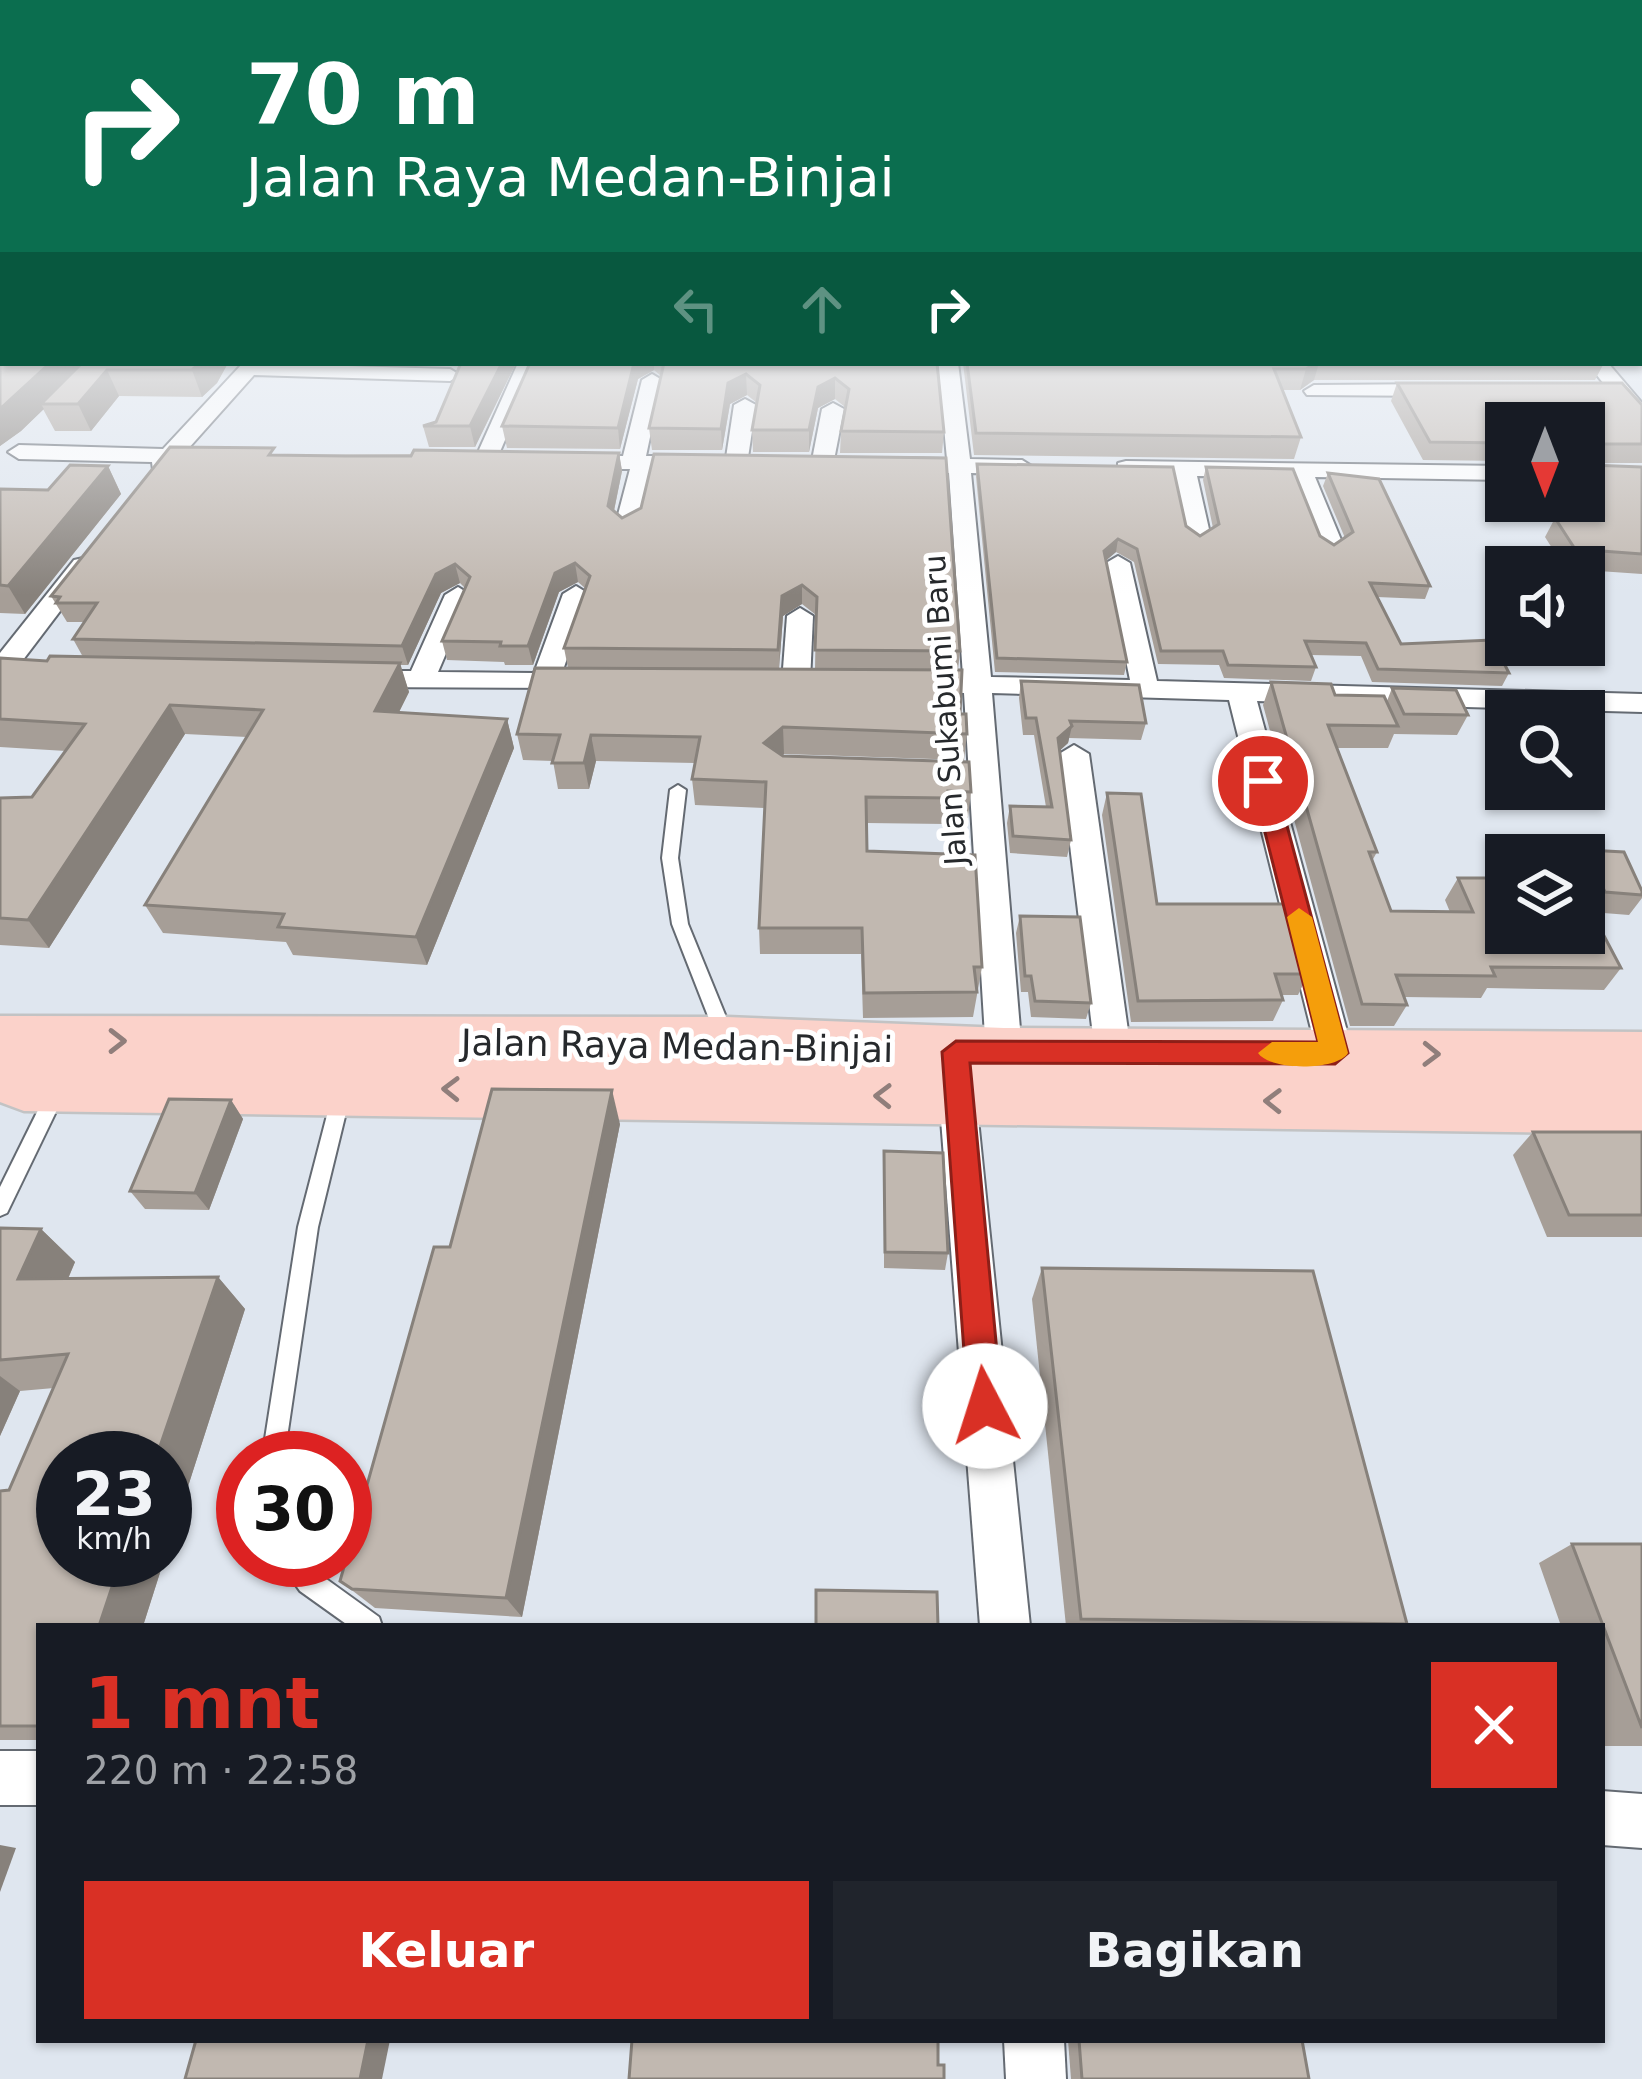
<!DOCTYPE html>
<html lang="id">
<head>
<meta charset="utf-8">
<style>
	:root { --surface:#171b24; --page:#20242c; --text:#f1f3f6; --muted:#9ea1a6; --accent:#d93025 }
	body { margin:0; font-family:"DejaVu Sans",sans-serif; background:var(--page); color:var(--text); height:100vh; display:flex; flex-direction:column; font-size:45px; white-space:nowrap }
	* { box-sizing:border-box; margin:0 }
	p { font-size:39px; color:var(--muted) }
	.icon { flex:none; width:66px; height:66px; fill:none; stroke:currentColor; stroke-width:2; stroke-linecap:round; stroke-linejoin:round }
	.map { position:relative; flex:1; overflow:hidden }
	.panel { position:absolute; left:36px; top:1623px; width:1569px; height:420px; display:flex; flex-direction:column; background:var(--surface); border-radius:0px; box-shadow:0 3px 9px #0004 }
	.panel>* { flex:none }
	.hud { position:absolute; left:0px; top:0px; width:1644px; height:366px; box-shadow:0 3px 9px #0004; background:#0b6e4f; color:#fff; overflow:hidden }
	.needle { width:78px; rotate:180deg }
	.buttons { position:absolute; left:1485px; top:402px; display:grid; gap:24px }
	.buttons a { display:grid; place-items:center; width:120px; height:120px; border-radius:0px; background:var(--surface); box-shadow:0 3px 9px #0004; font-size:60px }
	.speed { position:absolute; left:36px; top:1431px; display:flex; gap:24px; font-size:60px; font-weight:700; text-align:center }
	.speed>* { display:grid; place-content:center; width:156px; height:156px; border-radius:50%; background:var(--surface); box-shadow:0 3px 9px #0004; line-height:1 }
	.speed small { font-size:30px; font-weight:400 }
	.speed .limit { border:18px solid #d22; background:#fff; color:#111 }
	.pin { position:absolute; display:grid; place-items:center; width:102px; height:102px; color:#fff; margin:-51px; border:6px solid #fff; border-radius:50%; box-shadow:0 3px 12px #0007 }
	.me { position:absolute; width:132px; margin:-66px; rotate:355deg; stroke-linejoin:round; filter:drop-shadow(0 0 9px #0008) }
	.turn { display:flex; align-items:center; gap:42px; height:252px; padding:0 48px; font-size:54px }
	.turn .icon { width:156px; height:156px; stroke-width:2.5 }
	.turn b { display:block; font-size:84px; line-height:102px }
	.lanes { display:flex; align-items:center; height:114px; padding:0 48px; background:#0003; justify-content:center; gap:60px; direction:ltr }
	.lanes .off { opacity:.35 }
	.round { display:grid; place-items:center; flex:none; width:126px; height:126px; border-radius:0px; background:var(--page) }
	.headline { display:flex; align-items:center; justify-content:space-between; height:204px; padding:0 48px }
	h1 { font-size:72px; font-weight:700; line-height:90px; color:var(--accent) }
	.action { display:flex; gap:24px; margin-top:auto; padding:24px 48px }
	.action a { flex:1; height:138px; border-radius:0px; background:var(--accent); color:#fff; font-size:48px; font-weight:700; line-height:138px; text-align:center }
	.action a+a { background:var(--page); color:var(--text) }
	.map>svg:first-child { display:block }
	.lines { fill:none; stroke-linecap:round; stroke-linejoin:round }
	.service-casing { stroke:#646a72; stroke-width:4 }
	.minor-casing { stroke:#646a72; stroke-width:4 }
	.trunk-casing { stroke:#c2c3c4; stroke-width:5 }
	.service { fill:#fff; fill-rule:evenodd }
	.minor { fill:#fff; fill-rule:evenodd }
	.trunk { fill:#fbd2ca; fill-rule:evenodd }
	.wall { fill:#a69e97 }
	.shaded-wall { fill:#87817b }
	.building { fill:#c1b8b0; stroke:#87817b; stroke-width:3 }
	.oneway { stroke:#907e7b }
	.route { fill:#d93025; stroke:#8d1f18; stroke-width:3 }
	.slow { fill:#f59e0b }
	.labels { text-anchor:middle; dominant-baseline:central; stroke-width:10; stroke-linejoin:round; paint-order:stroke }
	.far-street-label { font-size:30px; fill:#26292c; stroke:#fff }
	.street-label { font-size:36px; fill:#26292c; stroke:#fff }
</style>
</head>
<body>
<div class="map">
<svg width="1642" height="2079" viewBox="0 0 1642 2079">
	<rect width="100%" height="100%" fill="#dfe6ef"/>
	<g class="lines">
		<defs>
			<g id="service">
				<polygon points="678,785 686,790 678,858 688,924 735,1039 732,1044 720,1044 717,1039 672,924 662,858 670,790"/>
				<polygon points="58,1081 65,1084 67,1089 7,1213 0,1216 0,1187 51,1084"/>
				<polygon points="342,1084 349,1087 351,1092 318,1227 284,1458 262,1458 298,1227 333,1092 335,1087"/>
				<polygon points="278,1560 306,1560 318,1573 379,1617 382,1626 349,1626 300,1591"/>
			</g>
			<g id="minor">
				<polygon points="243,363 450,369 460,375 450,381 254,375 187,450 220,452 220,462 175,463 161,472 153,470 152,462 19,459 8,452 19,445 163,449"/>
				<polygon points="518,363 538,363 496,461 485,468 477,466 474,461"/>
				<polygon points="938,363 958,363 970,459 1022,460 1033,467 1022,474 971,473 991,677 1130,680 1106,563 1118,556 1130,563 1157,681 1642,694 1642,712 1257,701 1353,1053 1348,1063 1335,1067 1322,1063 1317,1053 1229,700 992,693 1022,1053 1017,1063 1004,1067 991,1063 986,1053 964,693 916,691 902,683 916,675 963,676 949,473 898,472 887,465 898,458 947,459"/>
				<polygon points="1587,363 1608,363 1642,403 1642,422 1634,421"/>
				<polygon points="652,374 662,380 646,456 698,456 709,463 698,470 653,469 639,526 627,533 615,526 630,469 574,469 563,462 574,455 623,456 642,380"/>
				<polygon points="1314,385 1443,384 1453,390 1443,396 1307,395 1304,391"/>
				<polygon points="745,399 756,405 747,464 736,471 725,464 734,405"/>
				<polygon points="833,403 844,409 833,465 822,472 811,465 822,409"/>
				<polygon points="1126,461 1506,466 1506,480 1315,477 1344,547 1332,554 1320,547 1292,477 1197,476 1211,538 1199,545 1187,538 1174,475 1118,473 1118,463"/>
				<polygon points="83,558 95,565 10,677 0,679 0,653 74,560"/>
				<polygon points="576,586 589,594 562,673 589,676 593,682 589,688 358,687 344,679 358,671 411,671 445,595 458,587 471,595 438,672 534,673 563,594"/>
				<polygon points="800,608 813,616 810,682 796,690 782,682 787,616"/>
				<polygon points="1074,745 1089,754 1131,1052 1126,1062 1113,1066 1100,1062 1095,1052 1059,754"/>
				<polygon points="956,1065 969,1069 974,1080 1030,1626 980,1626 938,1080 943,1069"/>
				<rect x="0" y="1751" width="39" height="54"/>
				<polygon points="1602,1791 1642,1794 1642,1848 1602,1845"/>
				<polygon points="1004,2040 1064,2040 1066,2079 1006,2079"/>
			</g>
			<polygon id="trunk" points="0,1016 727,1017 1004,1028 1642,1032 1642,1134 24,1111 0,1102"/>
		</defs>
		<use href="#service" class="service-casing"/>
		<use href="#minor" class="minor-casing"/>
		<use href="#trunk" class="trunk-casing"/>
		<use href="#service" class="service"/>
		<use href="#minor" class="minor"/>
		<use href="#trunk" class="trunk"/>
	</g>
	<g class="wall">
		<polygon points="0,304 3,363 228,363 217,383 202,397 119,396 91,431 55,431 43,409 21,431 0,446"/>
		<polygon points="461,363 516,363 475,447 429,447 423,426 436,422"/>
		<polygon points="530,363 937,363 944,432 942,453 840,453 841,431 845,407 835,399 818,408 809,452 753,452 752,430 757,403 747,395 730,404 722,450 652,450 649,428 661,376 654,370 638,379 620,449 507,448 502,426"/>
		<polygon points="963,363 1604,363 1595,380 1314,380 1300,390 1282,390 1301,437 1294,459 974,455"/>
		<polygon points="1397,383 1642,405 1642,463 1590,463 1590,465 1642,467 1642,574 1584,570 1584,567 1564,567 1545,537 1555,518 1568,518 1557,501 1584,501 1584,423 1506,423 1506,461 1423,460 1391,401"/>
		<polygon points="619,453 622,471 614,511 622,518 641,508 960,651 958,670 960,714 967,734 964,760 784,754 782,756 971,792 968,818 946,817 945,824 867,823 867,851 982,967 973,1017 863,1018 861,954 760,954 759,928 765,808 695,805 692,779 695,763 596,761 589,789 558,789 553,761 523,760 517,734 815,670 816,615 802,604 783,616 779,669 568,668 564,648 586,589 578,582 559,592 533,665 505,665 504,662 447,660 442,641 465,588 460,583 441,593 408,665 400,665 409,692 399,712 507,719 514,748 427,965 293,955 286,942 163,933 145,905 247,737 185,734 49,948 0,945 0,798 32,797 66,751 0,747 0,658 47,661 83,657 73,639 84,622 67,622 51,596 276,455"/>
		<polygon points="977,464 1186,526 1200,536 1213,528 1203,480 1206,467 1334,545 1345,538 1323,486 1328,473 1430,586 1425,599 1377,597 1401,644 1509,673 1502,686 1372,682 1361,656 1311,655 1316,667 1311,681 1224,678 1219,665 1158,664 1134,562 1116,552 1106,560 1127,662 1124,675 995,672 976,477"/>
		<polygon points="108,466 121,494 25,614 0,613 0,489 48,490"/>
		<polygon points="1021,681 1146,723 1141,740 1069,738 1068,743 1059,751 1071,840 1067,857 1010,853 1007,823 1010,806 1046,807 1034,735 1023,735 1019,698"/>
		<polygon points="1271,682 1335,695 1387,701 1392,688 1468,715 1457,735 1394,734 1388,748 1337,748 1377,852 1372,861 1391,911 1450,912 1445,900 1458,878 1588,906 1584,896 1584,855 1587,850 1642,891 1642,898 1629,915 1591,912 1621,968 1604,990 1487,988 1481,998 1404,997 1407,1005 1394,1026 1350,1026 1263,705"/>
		<polygon points="1107,793 1157,904 1308,974 1298,995 1282,995 1283,1000 1273,1021 1131,1022 1102,815"/>
		<polygon points="1020,916 1091,1003 1086,1019 1031,1017 1028,992 1021,992 1016,933"/>
		<polygon points="231,1100 243,1119 209,1210 145,1209 130,1191"/>
		<polygon points="620,1124 522,1617 375,1608 340,1581 450,1247"/>
		<polygon points="1533,1132 1642,1132 1642,1237 1547,1237 1513,1155"/>
		<polygon points="884,1151 948,1253 945,1270 884,1268"/>
		<polygon points="0,1228 41,1229 75,1262 68,1279 218,1277 245,1309 165,1558 165,1458 63,1560 164,1560 143,1626 39,1626 39,1740 0,1740 0,1491 9,1490 54,1388 20,1391 0,1436"/>
		<polygon points="1042,1268 1407,1624 1403,1626 1066,1626 1032,1299"/>
		<polygon points="1572,1544 1642,1544 1642,1746 1604,1746 1602,1739 1602,1626 1561,1626 1539,1563"/>
		<polygon points="1068,2040 1302,2040 1309,2079 1071,2079"/>
	</g>
	<g class="shaded-wall">
		<polygon points="50,363 89,363 41,404 44,409 21,431 0,446 0,409"/>
		<polygon points="200,363 228,363 217,383 202,397 192,370"/>
		<polygon points="502,363 516,363 475,447 470,426"/>
		<polygon points="634,363 654,363 654,370 638,379 620,449 618,428"/>
		<polygon points="1316,363 1319,363 1314,380 1300,390 1306,369"/>
		<polygon points="107,370 119,396 91,431 78,404"/>
		<polygon points="746,374 747,395 730,404 722,450 721,429 728,383"/>
		<polygon points="835,378 835,399 818,408 809,452 809,430 818,387"/>
		<polygon points="619,453 622,471 611,525 608,506"/>
		<polygon points="108,466 121,494 25,614 8,586"/>
		<polygon points="1118,539 1116,552 1102,564 1104,551"/>
		<polygon points="575,563 578,582 559,592 533,665 528,646 555,573"/>
		<polygon points="455,564 460,583 441,593 408,665 402,646 436,574"/>
		<polygon points="802,585 802,604 783,616 779,669 782,596"/>
		<polygon points="400,663 409,692 385,740 375,711"/>
		<polygon points="170,705 185,734 49,948 28,920"/>
		<polygon points="507,719 514,748 427,965 416,937"/>
		<polygon points="1072,726 1068,743 1055,755 1058,738"/>
		<polygon points="783,727 784,754 765,769 764,743"/>
		<polygon points="591,735 596,761 589,789 584,763"/>
		<polygon points="612,1090 620,1124 522,1617 506,1598"/>
		<polygon points="231,1100 243,1119 209,1210 195,1193"/>
		<polygon points="41,1229 75,1262 54,1311 18,1279"/>
		<polygon points="218,1277 245,1309 165,1558 165,1458 156,1458"/>
		<polygon points="0,1376 20,1391 0,1436"/>
		<polygon points="121,1560 164,1560 143,1626 99,1626"/>
		<polygon points="0,1845 16,1848 0,1892"/>
		<polygon points="368,2040 390,2040 382,2079 360,2079"/>
	</g>
	<g class="building">
		<polygon points="0,304 3,304 3,363 50,363 0,409"/>
		<polygon points="82,363 200,363 192,370 107,370 78,404 41,404"/>
		<polygon points="461,363 502,363 470,426 423,426 436,422"/>
		<polygon points="530,363 634,363 618,428 502,426"/>
		<polygon points="664,363 937,363 944,432 841,431 849,389 835,378 818,387 809,430 752,430 760,385 746,374 728,383 721,429 649,428"/>
		<polygon points="967,363 1316,363 1306,369 1274,369 1301,437 976,433"/>
		<polygon points="1397,383 1622,383 1642,405 1642,444 1593,444 1589,448 1590,465 1642,467 1642,554 1575,549 1555,518 1590,518 1579,501 1584,501 1584,423 1506,423 1506,443 1430,442"/>
		<polygon points="170,447 274,448 269,455 346,456 411,456 414,450 619,453 608,506 622,518 641,508 654,454 946,458 960,651 815,650 817,597 802,585 782,596 778,650 564,648 590,576 575,563 555,573 528,646 500,646 501,642 442,641 470,577 455,564 436,574 402,646 73,639 97,603 56,603 60,597 51,596"/>
		<polygon points="977,464 1173,467 1186,526 1200,536 1219,524 1206,467 1293,469 1320,536 1334,545 1353,532 1328,473 1379,479 1430,586 1370,583 1401,644 1492,640 1509,673 1378,669 1366,643 1305,641 1316,667 1228,665 1223,651 1161,651 1137,549 1118,539 1104,551 1127,662 997,658"/>
		<polygon points="70,465 108,466 8,586 0,585 0,489 48,490"/>
		<polygon points="50,656 400,663 375,711 507,719 416,937 278,927 284,914 145,905 263,710 170,705 28,920 0,918 0,798 32,797 85,724 0,719 0,658 47,661"/>
		<polygon points="535,668 962,670 960,714 966,714 967,734 783,727 764,743 783,756 969,762 971,792 948,791 948,798 866,797 867,851 975,855 982,967 974,967 977,992 864,993 862,928 759,928 766,782 692,779 700,737 591,735 584,763 552,763 560,735 517,734"/>
		<polygon points="1021,681 1139,685 1146,723 1070,721 1072,726 1058,738 1071,840 1013,836 1010,806 1052,807 1036,718 1026,718"/>
		<polygon points="1271,682 1331,684 1335,695 1384,696 1398,726 1328,725 1377,852 1369,852 1391,911 1473,912 1458,878 1492,878 1495,886 1506,886 1506,933 1584,933 1584,898 1621,968 1491,967 1495,976 1396,975 1407,1005 1362,1004"/>
		<polygon points="1392,688 1456,690 1468,715 1404,714"/>
		<polygon points="1107,793 1141,794 1157,904 1290,904 1308,974 1275,974 1283,1000 1138,1001"/>
		<polygon points="1587,850 1624,852 1642,891 1642,895 1605,892"/>
		<polygon points="1020,916 1080,917 1091,1003 1035,1001 1031,976 1025,976"/>
		<polygon points="492,1089 612,1090 506,1598 352,1589 340,1581 434,1247 450,1247"/>
		<polygon points="169,1099 231,1100 195,1193 130,1191"/>
		<polygon points="1533,1132 1642,1132 1642,1215 1569,1215"/>
		<polygon points="884,1151 943,1153 948,1253 885,1252"/>
		<polygon points="0,1228 41,1229 18,1279 218,1277 156,1458 63,1458 63,1560 121,1560 99,1626 39,1626 39,1726 0,1726 0,1491 9,1490 68,1354 0,1360"/>
		<polygon points="1042,1268 1313,1271 1407,1624 1081,1619"/>
		<polygon points="1572,1544 1642,1544 1642,1728"/>
		<polygon points="816,1590 937,1592 938,1626 816,1626"/>
		<polygon points="196,2040 368,2040 360,2079 185,2079"/>
		<polygon points="632,2040 938,2040 938,2065 944,2065 944,2079 629,2079"/>
		<polygon points="1079,2040 1302,2040 1309,2079 1082,2079"/>
	</g>
	<defs><path id="oneway-chevron" d="M-2-3.5L2.5 0L-2 3.5" fill="none" stroke-width="1.6" stroke-linecap="round" stroke-linejoin="round" transform="scale(3)"/></defs>
	<g class="oneway">
		<use href="#oneway-chevron" transform="translate(117 1041)"/>
		<use href="#oneway-chevron" transform="translate(1431 1054) rotate(1)"/>
		<use href="#oneway-chevron" transform="translate(451 1089) rotate(-179)"/>
		<use href="#oneway-chevron" transform="translate(883 1096) rotate(-179)"/>
		<use href="#oneway-chevron" transform="translate(1273 1101) rotate(-179)"/>
	</g>
	<linearGradient id="sky" x2="0" y2="1"><stop stop-color="#80aad6"/><stop offset="0.51" stop-color="#f1f4f8"/><stop offset="1" stop-color="#f1f4f8" stop-opacity="0"/></linearGradient>
	<rect width="1642" height="595" fill="url(#sky)"/>
	<polygon class="route" points="1263,773 1275,781 1348,1053 1335,1064 970,1063 1002,1406 997,1417 985,1422 973,1417 968,1406 942,1052 956,1041 1318,1042 1252,781"/>
	<path class="slow" d="M1299,908L1312,917L1348,1053C1337,1071 1270,1071 1258,1053L1272,1042H1318L1287,917Z"/>
	<g class="labels">
		<g class="far-street-label">
			<text transform="translate(945 710) rotate(-94)">Jalan Sukabumi Baru</text>
		</g>
		<g class="street-label">
			<text transform="translate(677 1046) rotate(1)">Jalan Raya Medan-Binjai</text>
		</g>
	</g>
</svg>
<div class="buttons">
<a><svg class="needle" viewBox="-14 -14 28 28"><path d="M0-13l5 13h-10z" fill="#e53935"/><path d="M0 13l5-13h-10z" fill="#9ea1a6"/></svg></a>
<a><svg class="icon" aria-label="sound" viewBox="0 0 24 24"><path d="M4 9h4l5-4v14l-5-4H4zM17 9q2 3 0 6"/></svg></a>
<a><svg class="icon" aria-label="search" viewBox="0 0 24 24"><circle cx="10" cy="10" r="6"/><path d="M15 15l6 6"/></svg></a>
<a><svg class="icon" aria-label="layers" viewBox="0 0 24 24"><path d="M12 4l9 5-9 5-9-5zM3 14l9 5 9-5"/></svg></a>
</div>
<div class="speed"><div>23<small>km/h</small></div><div class="limit">30</div></div>
<div class="pin" style="left:1263px;top:781px;background:#d93025"><svg class="icon" aria-label="arrive" viewBox="0 0 24 24"><path d="M6 21V4h12l-3 4 3 4H6"/></svg></div>
<svg class="me" style="left:985px;top:1406px" viewBox="-20 -20 40 40"><circle r="19" fill="#fff"/><path d="M0-13L10 11 0 6-10 11z" fill="#d93025"/></svg>
<div class="hud">
<div class="turn"><svg class="icon" aria-label="right" viewBox="0 0 24 24"><path d="M7 20v-9h11M14 6l5 5-5 5"/></svg><div><b>70 m</b>Jalan Raya Medan-Binjai</div></div>
<div class="lanes"><svg class="icon off" aria-label="left" viewBox="0 0 24 24"><path d="M17 20v-9H6M10 6l-5 5 5 5"/></svg><svg class="icon off" aria-label="ahead" viewBox="0 0 24 24"><path d="M12 20V5M6 11l6-6 6 6"/></svg><svg class="icon" aria-label="right" viewBox="0 0 24 24"><path d="M7 20v-9h11M14 6l5 5-5 5"/></svg></div>
</div>
<section class="panel">
<div class="headline"><div><h1>1 mnt</h1><p>220 m · 22:58</p></div><a class="round" style="background:#d93025;color:#fff"><svg class="icon" aria-label="close" viewBox="0 0 24 24"><path d="M6 6l12 12M18 6L6 18"/></svg></a></div>
<div class="action"><a>Keluar</a><a>Bagikan</a></div>
</section>
</div>
</body>
</html>
